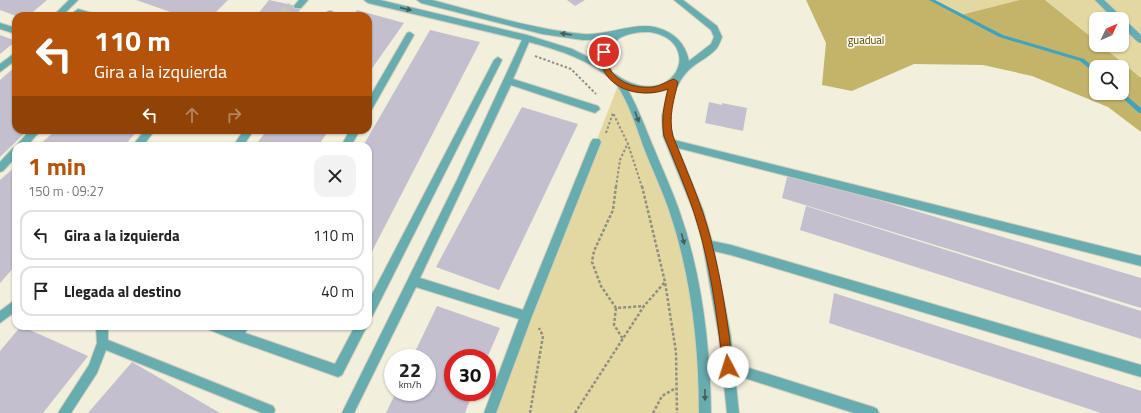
<!DOCTYPE html>
<html lang="es">
<head>
<meta charset="utf-8">
<style>
	:root { --surface:#fff; --page:#f2f2f2; --text:#222; --muted:#767676; --line:#e0e0e0; --accent:#b45309 }
	body { margin:0; font-family:"Titillium Web",sans-serif; background:var(--page); color:var(--text); height:100vh; display:flex; flex-direction:column; font-size:15px; white-space:nowrap }
	* { box-sizing:border-box; margin:0 }
	p { font-size:13px; color:var(--muted) }
	.icon { flex:none; width:22px; height:22px; fill:none; stroke:currentColor; stroke-width:2; stroke-linecap:round; stroke-linejoin:round }
	.map { position:relative; flex:1; overflow:hidden }
	.panel { position:absolute; left:12px; top:142px; width:360px; height:188px; display:flex; flex-direction:column; background:var(--surface); border-radius:12px; box-shadow:0 1px 3px #0004 }
	.panel>* { flex:none }
	.hud { position:absolute; left:12px; top:12px; width:360px; height:122px; border-radius:12px; box-shadow:0 1px 3px #0004; background:#b45309; color:#fff; overflow:hidden }
	.needle { width:26px; rotate:46deg }
	.buttons { position:absolute; left:1089px; top:12px; display:grid; gap:8px }
	.buttons a { display:grid; place-items:center; width:40px; height:40px; border-radius:8px; background:var(--surface); box-shadow:0 1px 3px #0004; font-size:20px }
	.speed { position:absolute; left:384px; top:349px; display:flex; gap:8px; font-size:20px; font-weight:700; text-align:center }
	.speed>* { display:grid; place-content:center; width:52px; height:52px; border-radius:50%; background:var(--surface); box-shadow:0 1px 3px #0004; line-height:1 }
	.speed small { font-size:10px; font-weight:400 }
	.speed .limit { border:6px solid #d22; background:#fff; color:#111 }
	.pin { position:absolute; display:grid; place-items:center; width:34px; height:34px; color:#fff; margin:-17px; border:2px solid #fff; border-radius:50%; box-shadow:0 1px 4px #0007 }
	.me { position:absolute; width:44px; margin:-22px; rotate:355deg; stroke-linejoin:round; filter:drop-shadow(0 0 3px #0008) }
	.turn { display:flex; align-items:center; gap:14px; height:84px; padding:0 16px; font-size:18px }
	.turn .icon { width:52px; height:52px; stroke-width:2.5 }
	.turn b { display:block; font-size:28px; line-height:34px }
	.lanes { display:flex; align-items:center; height:38px; padding:0 16px; background:#0003; justify-content:center; gap:20px; direction:ltr }
	.lanes .off { opacity:.35 }
	.round { display:grid; place-items:center; flex:none; width:42px; height:42px; border-radius:12px; background:var(--page) }
	.summary { display:flex; align-items:center; justify-content:space-between; height:68px; padding:0 16px }
	h1 { font-size:24px; font-weight:700; line-height:30px; color:var(--accent) }
	ul { padding:0; list-style:none }
	li { display:flex; align-items:center; gap:12px; height:50px; margin:0 8px 6px; padding:0 8px; border:2px solid var(--line); border-radius:12px }
	li div { flex:1 }
	li b { display:block; font-size:15px }
	li em { font-style:normal }
	.map>svg:first-child { display:block }
	.green { fill:#e3d8a1 }
	.forest { fill:#c3b46a; fill-rule:evenodd }
	.lines { fill:none; stroke-linecap:round; stroke-linejoin:round }
	.stream { fill:#42a3bc; fill-rule:evenodd }
	.building { fill:#c3bfcf }
	.minor-tunnel { stroke:#cac8b8; stroke-width:9; stroke-dasharray:9 4.5; stroke-linecap:butt }
	.minor-casing { stroke:#ceccbc; stroke-width:2 }
	.path-far1 { stroke:#918f83; stroke-width:2; stroke-dasharray:2.5 2; stroke-linecap:butt }
	.path { stroke:#918f83; stroke-width:2.5; stroke-dasharray:3 2; stroke-linecap:butt }
	.minor { fill:#67acaf; fill-rule:evenodd }
	.oneway { fill:#445f5c }
	.route { fill:#b45309; stroke:#753606 }
	.labels { text-anchor:middle; dominant-baseline:central; stroke-width:3.5; stroke-linejoin:round; paint-order:stroke }
	.park-label { font-size:11px; fill:#4e4204; stroke:#fffcee }
</style>
</head>
<body>
<div class="map">
<svg width="1141" height="413" viewBox="0 0 1141 413">
	<rect width="100%" height="100%" fill="#f2efdd"/>
	<g class="green">
		<polygon points="931,0 1025,0 968,19"/>
		<polygon points="1045,0 1141,0 1141,78 1101,45 1122,45 1122,19 1096,19 1096,41"/>
		<polygon points="619,83 630,100 686,252 705,413 490,413"/>
	</g>
	<path class="forest" d="M806,0H932L961,15L1020,0H1045L1096,41V45H1101L1141,78V132L1108,107L1032,76L983,65L914,64L852,91L822,85L826,43ZM1096,67H1122V93H1096Z"/>
	<g class="lines">
		<g class="stream">
			<polygon points="929,0 935,0 1003,35 1084,59 1096,69 1096,74 1080,61 999,37"/>
			<polygon points="1122,92 1141,108 1141,113 1139,113 1117,93 1122,93"/>
		</g>
	</g>
	<g class="building">
		<polygon points="0,0 47,0 28,16 16,16 0,10"/>
		<polygon points="136,0 228,0 212,16 182,16"/>
		<polygon points="269,0 302,7 296,16 257,15"/>
		<polygon points="567,0 585,0 575,6"/>
		<polygon points="357,10 404,23 368,74 368,16 353,16"/>
		<polygon points="430,30 480,42 368,259 368,146 363,146"/>
		<polygon points="0,35 16,41 0,54"/>
		<polygon points="16,66 16,130 28,130 0,157 0,80"/>
		<polygon points="709,102 722,105 722,103 747,108 743,131 705,123"/>
		<polygon points="522,107 578,124 499,290 436,267"/>
		<polygon points="56,130 138,130 124,146 38,146"/>
		<polygon points="267,130 329,130 318,146 255,146"/>
		<polygon points="16,166 16,265 0,283 0,180"/>
		<polygon points="788,173 1141,278 1141,308 782,198"/>
		<polygon points="806,206 1141,311 1141,339 800,230"/>
		<polygon points="834,293 1141,391 1141,413 1101,413 829,323"/>
		<polygon points="437,306 500,328 487,358 453,358 453,392 473,392 465,413 386,413 396,392 427,392 427,358 412,358"/>
		<polygon points="21,326 88,356 43,413 0,413 0,351"/>
		<polygon points="132,362 220,413 88,413"/>
	</g>
	<g class="lines">
		<polyline class="minor-tunnel" points="282,16 291,5"/>
		<defs>
			<g id="minor">
				<polygon points="69,0 78,0 62,16 53,16"/>
				<polygon points="299,0 308,0 301,8 295,8 294,6"/>
				<path d="M364,0H380L527,35L572,49L600,63V51L607,39L583,40L542,34L421,3L417,0H432C482,13 531,29 583,34C607,36 637,21 658,28C675,33 685,43 689,61L711,44L714,37L711,30L674,0H683L717,26L722,37C721,40 719,45 717,48C709,58 694,63 686,73C672,88 666,120 674,140L1141,256V266L678,148L703,210L712,241L731,245L1141,365V377L731,255L714,251L731,337L733,363L873,407L877,409L879,413H854L735,375L739,413H727L719,337L702,240L693,210L663,136L662,116L668,89C654,94 642,95 628,90C639,110 646,130 655,151C663,171 672,190 679,210C702,275 710,344 711,413H699C699,344 691,275 669,210C662,189 652,169 644,148C638,131 626,94 614,82C591,60 559,50 529,42L513,79L598,106L600,109L595,113L511,85L420,278L523,310L591,142L593,139H599L601,142L532,316L496,413H484L519,319L416,287L354,413H342L457,180L522,40L368,3ZM650,32C707,41 674,118 612,72C599,42 624,31 650,32Z"/>
				<polygon points="1095,0 1104,0 1141,35 1141,43 1138,42 1122,27 1122,19 1114,19"/>
				<polygon points="78,9 95,14 96,16 82,16 75,14 74,12"/>
				<polygon points="330,11 333,12 333,16 325,16 327,12"/>
				<polygon points="0,23 16,28 16,34 0,29"/>
				<polygon points="410,32 414,35 371,111 368,112 368,100 407,33"/>
				<polygon points="16,52 16,60 0,72 0,64"/>
				<polygon points="498,57 502,60 372,317 368,318 368,302 494,60"/>
				<polygon points="30,130 41,130 27,146 16,146"/>
				<polygon points="145,130 155,130 143,146 132,146"/>
				<polygon points="244,130 254,130 243,146 233,146"/>
				<polygon points="350,130 360,130 351,146 341,146"/>
				<polygon points="16,147 16,157 3,171 0,172 0,162 13,148"/>
				<polygon points="16,299 16,311 0,323 0,311"/>
				<polygon points="96,326 108,326 108,340 273,406 275,410 274,413 262,413 106,350 97,373 71,413 58,413 89,365 97,343"/>
				<polygon points="208,326 227,326 235,329 237,326 249,326 245,333 335,364 355,326 367,326 342,375 338,377 237,341 210,330"/>
			</g>
		</defs>
		<use href="#minor" class="minor-casing"/>
		<g class="path-far1">
			<polyline points="535,56 571,69 596,94"/>
			<polyline points="606,133 613,113 628,144 642,187"/>
			<polyline points="616,187 620,160 627,145"/>
		</g>
		<g class="path">
			<polyline points="616,186 613,210 594,251 592,262 601,286 616,308 644,306"/>
			<polyline points="642,186 665,282 676,352 677,413"/>
			<polyline points="616,308 614,325 623,339"/>
			<polyline points="530,413 543,336 539,328"/>
			<polyline points="575,413 644,306 665,282"/>
			<polyline points="653,413 662,396 676,388"/>
		</g>
		<use href="#minor" class="minor"/>
	</g>
	<defs><path id="oneway-solid" d="M-6-.8H1V-3.2L6.5 0L1 3.2V.8H-6Z"/></defs>
	<g class="oneway">
		<use href="#oneway-solid" transform="translate(406 9) rotate(13)"/>
		<use href="#oneway-solid" transform="translate(566 34) rotate(-171)"/>
		<use href="#oneway-solid" transform="translate(637 117) rotate(69)"/>
		<use href="#oneway-solid" transform="translate(683 239) rotate(75)"/>
		<use href="#oneway-solid" transform="translate(705 395) rotate(89)"/>
	</g>
	<path class="route" d="M604,49L607,52C607,56 607,61 608,65C614,82 636,89 653,87C661,86 667,81 674,79L678,82C674,100 668,117 673,136C686,170 702,204 711,240C722,282 728,324 733,367L732,371L728,372L724,371L723,367C718,324 713,282 702,240C693,204 678,170 664,136C661,120 664,105 668,89C639,100 599,88 600,52Z"/>
	<g class="labels">
		<g class="park-label">
			<text x="866" y="40">guadual</text>
		</g>
	</g>
</svg>
<div class="buttons">
<a><svg class="needle" viewBox="-14 -14 28 28"><path d="M0-13l5 13h-10z" fill="#e53935"/><path d="M0 13l5-13h-10z" fill="#767676"/></svg></a>
<a><svg class="icon" aria-label="search" viewBox="0 0 24 24"><circle cx="10" cy="10" r="6"/><path d="M15 15l6 6"/></svg></a>
</div>
<div class="speed"><div>22<small>km/h</small></div><div class="limit">30</div></div>
<div class="pin" style="left:604px;top:52px;background:#d93025"><svg class="icon" aria-label="arrive" viewBox="0 0 24 24"><path d="M6 21V4h12l-3 4 3 4H6"/></svg></div>
<svg class="me" style="left:728px;top:367px" viewBox="-20 -20 40 40"><circle r="19" fill="#fff"/><path d="M0-13L10 11 0 6-10 11z" fill="#b45309"/></svg>
<div class="hud">
<div class="turn"><svg class="icon" aria-label="left" viewBox="0 0 24 24"><path d="M17 20v-9H6M10 6l-5 5 5 5"/></svg><div><b>110 m</b>Gira a la izquierda</div></div>
<div class="lanes"><svg class="icon" aria-label="left" viewBox="0 0 24 24"><path d="M17 20v-9H6M10 6l-5 5 5 5"/></svg><svg class="icon off" aria-label="ahead" viewBox="0 0 24 24"><path d="M12 20V5M6 11l6-6 6 6"/></svg><svg class="icon off" aria-label="right" viewBox="0 0 24 24"><path d="M7 20v-9h11M14 6l5 5-5 5"/></svg></div>
</div>
<section class="panel">
<div class="summary"><div><h1>1 min</h1><p>150 m · 09:27</p></div><a class="round"><svg class="icon" aria-label="close" viewBox="0 0 24 24"><path d="M6 6l12 12M18 6L6 18"/></svg></a></div>
<ul>
<li><svg class="icon" aria-label="left" viewBox="0 0 24 24"><path d="M17 20v-9H6M10 6l-5 5 5 5"/></svg><div><b>Gira a la izquierda</b></div><em>110 m</em></li>
<li><svg class="icon" aria-label="arrive" viewBox="0 0 24 24"><path d="M6 21V4h12l-3 4 3 4H6"/></svg><div><b>Llegada al destino</b></div><em>40 m</em></li>
</ul>
</section>
</div>
</body>
</html>
